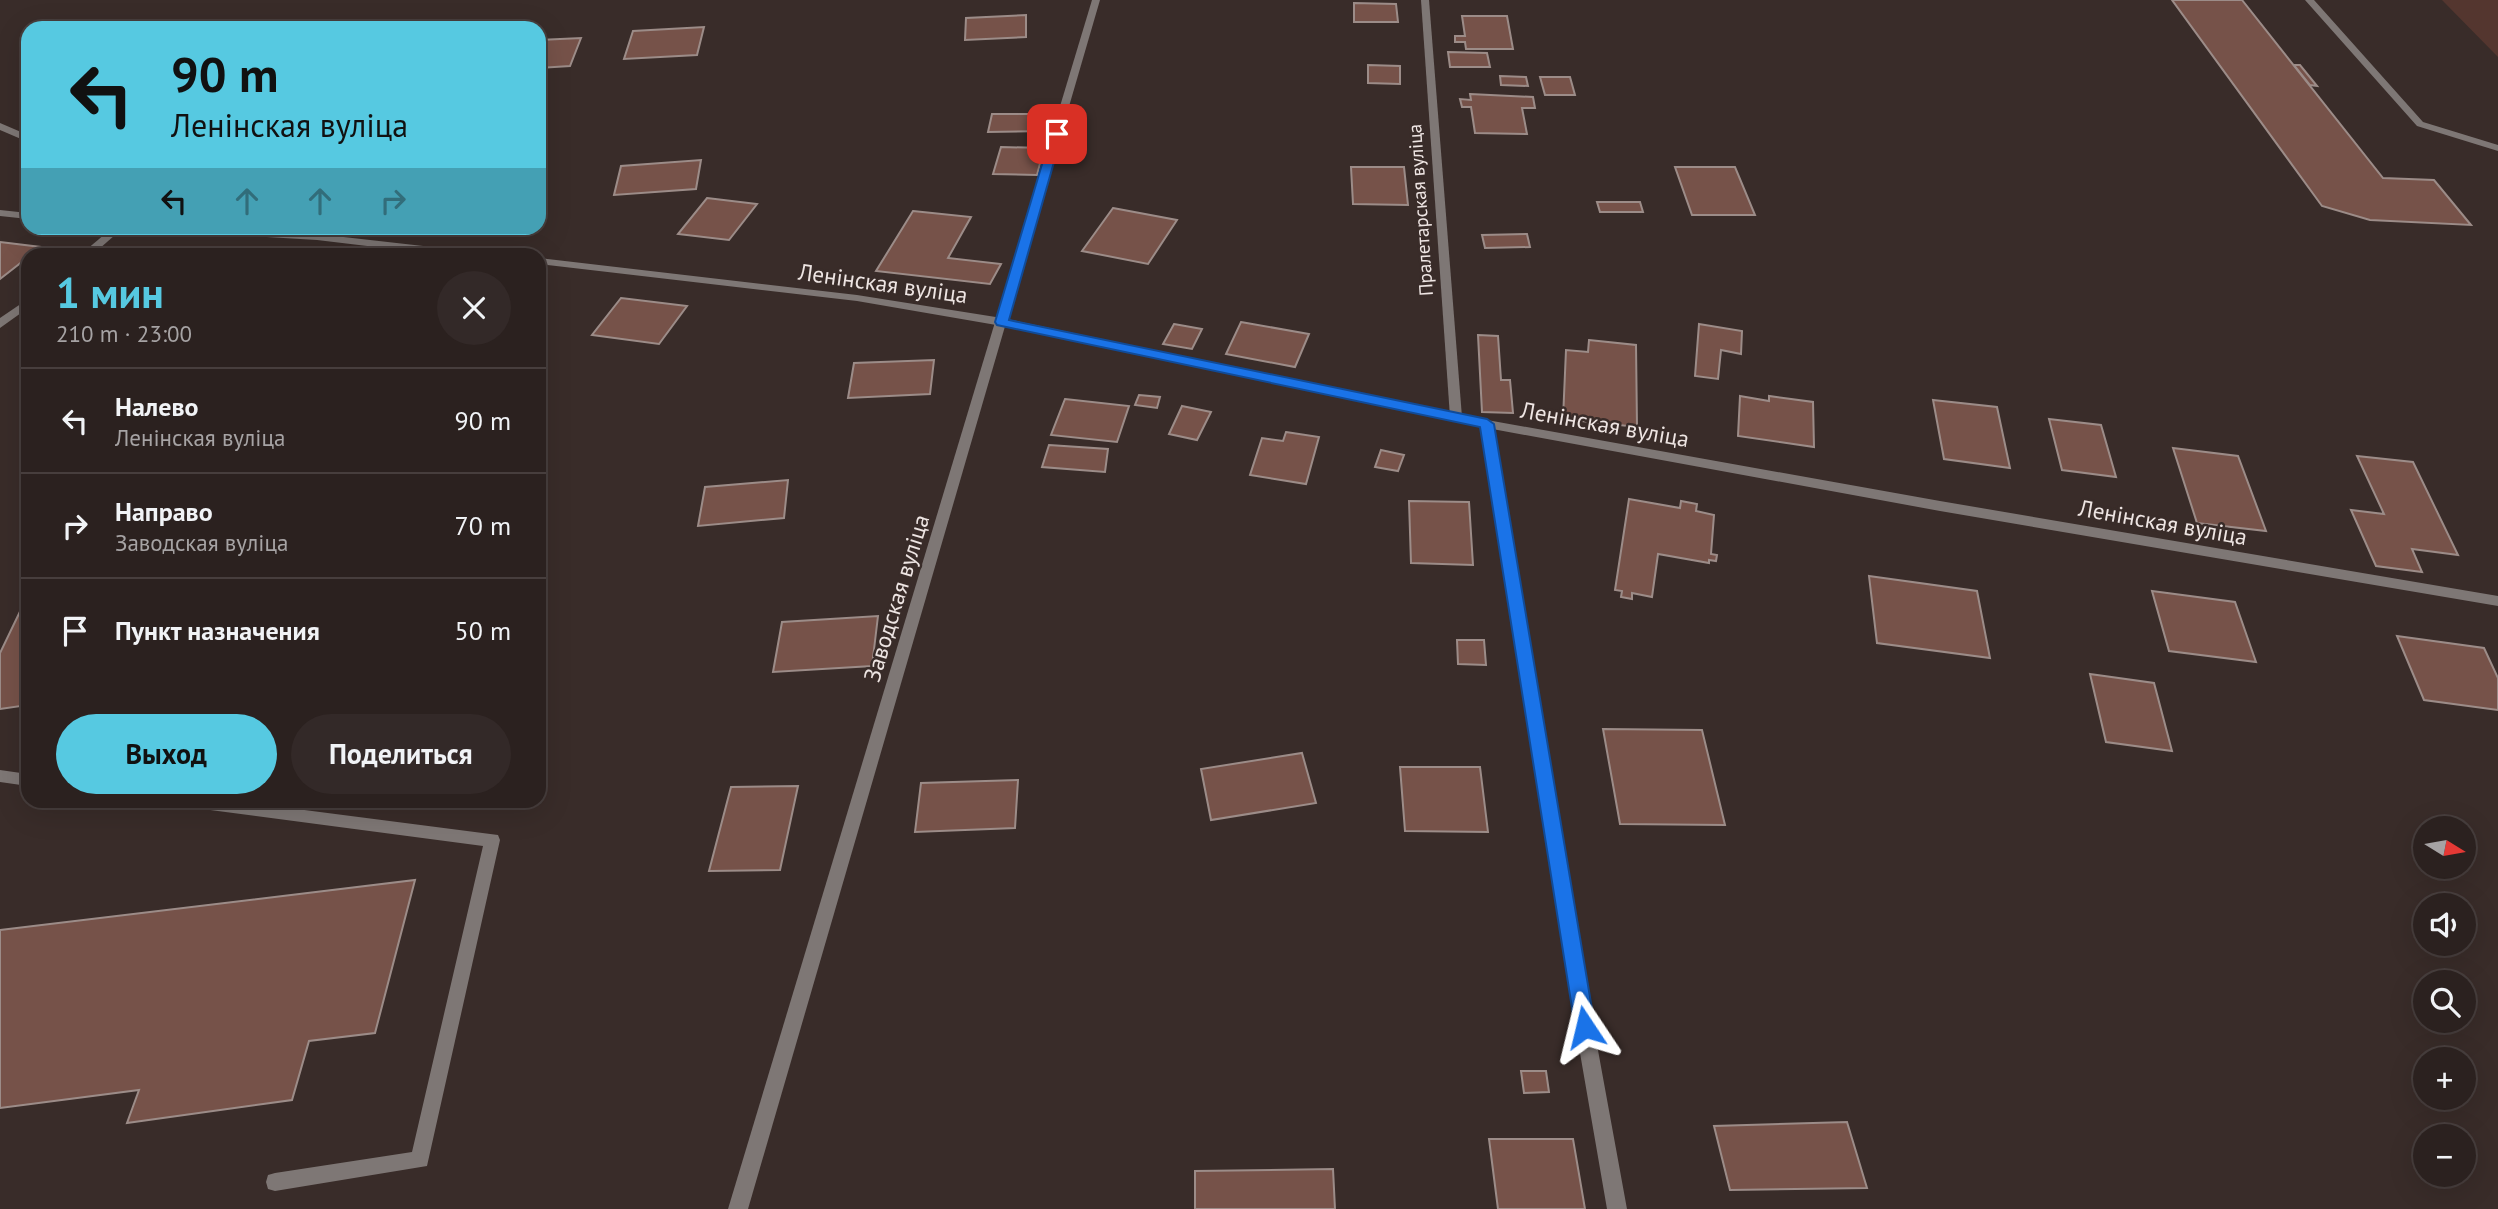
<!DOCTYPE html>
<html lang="ru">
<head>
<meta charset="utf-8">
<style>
	:root { --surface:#2b211f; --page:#332928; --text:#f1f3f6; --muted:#a6a3a4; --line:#473e3d; --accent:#56c9e1 }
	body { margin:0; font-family:"PT Sans",sans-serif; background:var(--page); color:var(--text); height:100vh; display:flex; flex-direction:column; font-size:26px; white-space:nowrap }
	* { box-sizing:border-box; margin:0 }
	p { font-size:23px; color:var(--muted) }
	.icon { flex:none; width:38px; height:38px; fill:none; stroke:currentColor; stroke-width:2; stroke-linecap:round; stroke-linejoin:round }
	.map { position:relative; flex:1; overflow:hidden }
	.side { position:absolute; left:21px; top:248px; width:525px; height:560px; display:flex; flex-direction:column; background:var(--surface); border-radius:21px; box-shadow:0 7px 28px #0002,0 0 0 2px var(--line) }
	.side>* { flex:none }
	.guide { position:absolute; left:21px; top:21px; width:525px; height:214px; border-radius:21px; box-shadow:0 7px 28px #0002,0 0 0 2px var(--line); background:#56c9e1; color:#111; overflow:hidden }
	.needle { width:46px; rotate:101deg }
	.buttons { position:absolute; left:2413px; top:816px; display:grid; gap:14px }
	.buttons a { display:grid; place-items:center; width:63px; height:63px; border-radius:50%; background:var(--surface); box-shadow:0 7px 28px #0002,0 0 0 2px var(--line); font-size:35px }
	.pin { position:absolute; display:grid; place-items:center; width:60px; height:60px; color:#fff; margin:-30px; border-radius:14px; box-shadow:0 4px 10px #0006 }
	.me { position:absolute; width:77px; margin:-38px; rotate:350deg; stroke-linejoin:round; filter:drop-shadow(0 0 5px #0008) }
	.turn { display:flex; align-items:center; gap:24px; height:147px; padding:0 35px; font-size:32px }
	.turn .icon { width:91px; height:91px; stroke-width:2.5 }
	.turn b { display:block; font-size:49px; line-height:60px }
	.lanes { display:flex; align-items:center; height:66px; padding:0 35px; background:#0003; justify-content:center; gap:35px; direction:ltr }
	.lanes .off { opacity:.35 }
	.round { display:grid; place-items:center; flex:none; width:74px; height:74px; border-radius:37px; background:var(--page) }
	.overview { display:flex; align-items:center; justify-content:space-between; height:119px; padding:0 35px }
	h1 { font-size:42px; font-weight:600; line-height:52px; color:var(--accent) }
	.action { display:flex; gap:14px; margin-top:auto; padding:14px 35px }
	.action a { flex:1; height:80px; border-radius:42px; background:var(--accent); color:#111; font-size:28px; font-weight:600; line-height:80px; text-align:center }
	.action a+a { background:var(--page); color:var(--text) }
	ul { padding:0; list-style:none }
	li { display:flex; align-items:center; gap:21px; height:105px; padding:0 35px; border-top:2px solid var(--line) }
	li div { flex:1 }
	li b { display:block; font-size:26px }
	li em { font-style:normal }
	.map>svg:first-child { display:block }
	.green { fill:#54362f }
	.building { fill:#765249; stroke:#9c8c88; stroke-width:2 }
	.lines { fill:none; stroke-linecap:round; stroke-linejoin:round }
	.service { fill:#7e7775; fill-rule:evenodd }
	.minor { fill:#7e7775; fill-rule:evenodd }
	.tertiary { fill:#7e7775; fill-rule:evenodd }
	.route { fill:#1a73e8; stroke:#114b97; stroke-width:2 }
	.labels { text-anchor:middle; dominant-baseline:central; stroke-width:5; stroke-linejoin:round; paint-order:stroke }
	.far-street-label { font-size:19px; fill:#eee5e3; stroke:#392c29 }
	.street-label { font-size:23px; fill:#eee5e3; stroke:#392c29 }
</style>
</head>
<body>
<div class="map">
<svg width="2498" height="1209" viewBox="0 0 2498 1209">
	<rect width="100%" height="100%" fill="#392c29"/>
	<polygon class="green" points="2442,0 2498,0 2498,57"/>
	<g class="building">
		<polygon points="2172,0 2242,0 2383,178 2434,180 2471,225 2370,220 2322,206"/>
		<polygon points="1354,3 1396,4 1398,22 1354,22"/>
		<polygon points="1026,15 1026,37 965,40 966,18"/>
		<polygon points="1462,16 1507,16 1513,49 1466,49 1465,42 1455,42 1455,36 1465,36"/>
		<polygon points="704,27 697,55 624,59 633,31"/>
		<polygon points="581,38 570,66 539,68 539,40"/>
		<polygon points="1448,52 1487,53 1490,67 1450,67"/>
		<polygon points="1368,65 1400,66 1400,84 1368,83"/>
		<polygon points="2294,65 2300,65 2317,86 2310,85"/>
		<polygon points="1500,76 1526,77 1528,86 1501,85"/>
		<polygon points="1540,77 1570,77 1575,95 1545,95"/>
		<polygon points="1470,94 1533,97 1535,108 1522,108 1527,134 1475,133 1471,107 1462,107 1460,99 1471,100"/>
		<polygon points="992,114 1048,114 1046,131 988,132"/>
		<polygon points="1001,147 1044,148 1037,175 993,174"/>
		<polygon points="701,160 696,189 614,195 621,166"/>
		<polygon points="1351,167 1404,167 1408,205 1353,204"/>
		<polygon points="1675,167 1735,167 1755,215 1692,215"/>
		<polygon points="707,198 757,204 729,240 678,234"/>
		<polygon points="1597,202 1640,202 1643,212 1600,212"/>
		<polygon points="1113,208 1177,220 1148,264 1082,251"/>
		<polygon points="913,211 971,217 948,258 1001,264 990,284 876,271"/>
		<polygon points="1527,234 1530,247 1485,248 1482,235"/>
		<polygon points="0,242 41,247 0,279"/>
		<polygon points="621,298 687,306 659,344 592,335"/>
		<polygon points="1241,322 1309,334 1295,367 1226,354"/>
		<polygon points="1174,324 1202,329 1192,349 1163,344"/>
		<polygon points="1699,324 1742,331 1741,354 1721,350 1718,379 1695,376"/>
		<polygon points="1478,335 1498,336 1501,380 1510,380 1513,413 1482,412"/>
		<polygon points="1589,340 1636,345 1637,427 1563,419 1566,350 1588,352"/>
		<polygon points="934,360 930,394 848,398 854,363"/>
		<polygon points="1139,395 1160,397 1157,408 1135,405"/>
		<polygon points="1740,396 1769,401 1769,396 1813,402 1814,447 1738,436"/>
		<polygon points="1065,399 1129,406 1117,442 1051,435"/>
		<polygon points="1933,400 1997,407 2010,468 1944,459"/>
		<polygon points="1182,406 1211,412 1197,440 1169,434"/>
		<polygon points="2049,419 2101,425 2116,477 2062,470"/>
		<polygon points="1286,432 1319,437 1306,484 1250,475 1262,438 1283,441"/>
		<polygon points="1049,445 1108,449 1105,472 1042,467"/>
		<polygon points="2173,448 2238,456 2266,531 2197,523"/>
		<polygon points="1381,450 1404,455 1398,471 1375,467"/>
		<polygon points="2357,456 2413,462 2458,555 2412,549 2422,572 2376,566 2351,510 2384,514"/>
		<polygon points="788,480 784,518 698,526 705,487"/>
		<polygon points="1629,499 1680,508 1681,501 1697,504 1696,511 1714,515 1711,554 1717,555 1716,561 1709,560 1709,563 1658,554 1652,597 1632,593 1632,599 1621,597 1622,591 1615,590"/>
		<polygon points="1409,501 1469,502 1473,565 1411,563"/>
		<polygon points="1869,576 1977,591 1990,658 1877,643"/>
		<polygon points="2152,591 2235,602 2256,662 2169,651"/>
		<polygon points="26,599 28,599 28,705 0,709 0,653"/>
		<polygon points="878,616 872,666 773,672 782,622"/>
		<polygon points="2397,636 2484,648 2498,678 2498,710 2424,700"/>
		<polygon points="1457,640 1484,640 1486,665 1458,664"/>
		<polygon points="2090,674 2154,683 2172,751 2106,742"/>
		<polygon points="1603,729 1702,730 1725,825 1620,824"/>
		<polygon points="1302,753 1316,803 1211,820 1201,769"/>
		<polygon points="1400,767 1480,767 1488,832 1405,831"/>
		<polygon points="1018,780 1015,828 915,832 921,783"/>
		<polygon points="798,786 780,870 709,871 731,787"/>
		<polygon points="415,880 375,1033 309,1041 292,1100 127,1123 139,1090 0,1108 0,930"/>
		<polygon points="1521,1071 1546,1071 1549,1092 1524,1093"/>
		<polygon points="1847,1122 1867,1188 1730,1190 1714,1126"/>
		<polygon points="1489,1139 1573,1139 1585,1209 1498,1209"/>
		<polygon points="1333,1169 1335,1209 1195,1209 1195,1171"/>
	</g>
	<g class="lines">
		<g class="service">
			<polygon points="2305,0 2314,0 2423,122 2498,145 2498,151 2417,126"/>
			<polygon points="112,228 123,228 91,256 79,256"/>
			<polygon points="28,299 28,308 0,328 0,318"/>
			<polygon points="0,770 28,774 28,786 0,782"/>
			<polygon points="187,802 242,802 498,835 500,840 427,1166 275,1191 268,1189 266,1182 268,1175 275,1173 412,1152 483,846 195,808 189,807"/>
		</g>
		<g class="minor">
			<polygon points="1092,0 1100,0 748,1209 728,1209"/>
			<polygon points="1421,0 1429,0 1462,417 1456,421 1450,417"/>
			<polygon points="0,123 28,135 28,142 0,130"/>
			<polygon points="1487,420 1493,424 1589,1001 1627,1209 1607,1209 1571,1001 1481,424"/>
		</g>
		<g class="tertiary">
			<polygon points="0,210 28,213 28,219 0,216"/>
			<polygon points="159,228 211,228 317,234 485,253 490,256 451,256 317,240 164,231"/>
			<polygon points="539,258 857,295 1002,318 1487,420 1940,501 2498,596 2498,606 1940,511 1487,428 1002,326 857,301 539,264"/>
		</g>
	</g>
	<polygon class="route" points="1057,131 1062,134 1009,320 1487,419 1494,424 1595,1027 1592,1034 1585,1036 1578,1034 1575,1027 1480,427 997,325 995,322 1051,134"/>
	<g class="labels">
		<g class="far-street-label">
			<text transform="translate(1420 210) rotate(-94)">Пралетарская вуліца</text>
		</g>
		<g class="street-label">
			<text transform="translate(883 283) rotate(8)">Ленінская вуліца</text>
			<text transform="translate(1605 424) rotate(10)">Ленінская вуліца</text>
			<text transform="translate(2163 522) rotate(10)">Ленінская вуліца</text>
			<text transform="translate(896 598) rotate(-73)">Заводская вуліца</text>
		</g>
	</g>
</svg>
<div class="buttons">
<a><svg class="needle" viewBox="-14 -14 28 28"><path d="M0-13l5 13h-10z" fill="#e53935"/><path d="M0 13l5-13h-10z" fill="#a6a3a4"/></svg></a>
<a><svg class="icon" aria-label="sound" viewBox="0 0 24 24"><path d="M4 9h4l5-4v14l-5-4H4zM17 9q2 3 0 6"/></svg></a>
<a><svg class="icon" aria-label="search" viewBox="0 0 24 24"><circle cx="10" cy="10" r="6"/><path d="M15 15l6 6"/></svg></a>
<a>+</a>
<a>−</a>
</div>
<div class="pin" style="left:1057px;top:134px;background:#d93025"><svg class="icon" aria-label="arrive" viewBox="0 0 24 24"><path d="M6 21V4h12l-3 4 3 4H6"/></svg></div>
<svg class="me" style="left:1585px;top:1027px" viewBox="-20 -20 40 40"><path d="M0-17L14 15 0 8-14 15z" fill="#1a73e8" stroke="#fff" stroke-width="4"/></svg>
<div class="guide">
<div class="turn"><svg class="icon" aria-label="left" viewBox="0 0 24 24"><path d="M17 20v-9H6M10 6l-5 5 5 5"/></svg><div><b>90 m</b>Ленінская вуліца</div></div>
<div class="lanes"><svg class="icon" aria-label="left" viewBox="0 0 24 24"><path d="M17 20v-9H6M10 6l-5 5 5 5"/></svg><svg class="icon off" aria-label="ahead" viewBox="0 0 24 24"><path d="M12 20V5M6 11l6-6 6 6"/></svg><svg class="icon off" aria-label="ahead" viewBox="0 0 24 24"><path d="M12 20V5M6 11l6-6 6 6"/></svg><svg class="icon off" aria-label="right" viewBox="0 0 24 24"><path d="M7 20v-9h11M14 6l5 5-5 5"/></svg></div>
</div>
<section class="side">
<div class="overview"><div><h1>1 мин</h1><p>210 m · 23:00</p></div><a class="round"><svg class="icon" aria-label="close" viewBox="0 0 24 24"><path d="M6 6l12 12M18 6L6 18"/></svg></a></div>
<ul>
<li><svg class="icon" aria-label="left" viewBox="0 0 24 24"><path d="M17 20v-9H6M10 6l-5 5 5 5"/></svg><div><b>Налево</b><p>Ленінская вуліца</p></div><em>90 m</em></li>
<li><svg class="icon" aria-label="right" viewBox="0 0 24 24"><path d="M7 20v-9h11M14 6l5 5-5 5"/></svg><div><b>Направо</b><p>Заводская вуліца</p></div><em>70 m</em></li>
<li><svg class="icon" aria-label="arrive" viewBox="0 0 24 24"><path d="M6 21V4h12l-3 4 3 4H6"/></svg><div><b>Пункт назначения</b></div><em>50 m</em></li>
</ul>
<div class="action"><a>Выход</a><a>Поделиться</a></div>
</section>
</div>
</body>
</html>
